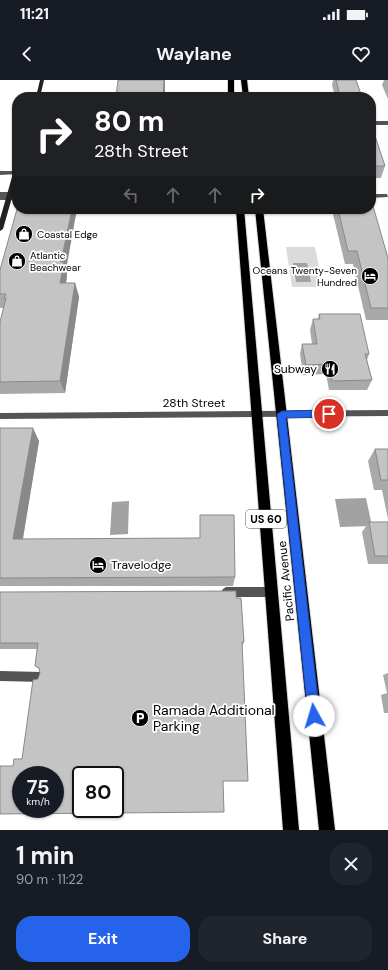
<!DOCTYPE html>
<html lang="en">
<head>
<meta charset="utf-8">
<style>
	:root { --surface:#171b24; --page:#20242c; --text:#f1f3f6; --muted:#9ea1a6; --accent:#2563eb }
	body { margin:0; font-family:"DM Sans",sans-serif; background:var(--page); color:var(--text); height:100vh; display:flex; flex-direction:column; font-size:15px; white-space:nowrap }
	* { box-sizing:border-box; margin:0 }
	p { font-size:13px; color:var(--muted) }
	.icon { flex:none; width:22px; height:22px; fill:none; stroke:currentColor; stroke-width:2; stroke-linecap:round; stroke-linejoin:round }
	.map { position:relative; height:750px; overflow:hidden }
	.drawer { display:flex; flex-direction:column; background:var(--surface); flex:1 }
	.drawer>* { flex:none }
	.top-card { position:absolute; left:12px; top:12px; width:364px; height:122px; border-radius:16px; box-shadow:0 1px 3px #0004; background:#202124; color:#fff; overflow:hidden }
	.speed { position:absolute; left:12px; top:686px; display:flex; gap:8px; font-size:20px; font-weight:700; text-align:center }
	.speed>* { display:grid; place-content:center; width:52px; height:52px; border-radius:50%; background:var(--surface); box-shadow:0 1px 3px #0004; line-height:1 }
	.speed small { font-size:10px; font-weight:400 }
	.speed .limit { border:2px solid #111; border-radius:6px; background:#fff; color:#111 }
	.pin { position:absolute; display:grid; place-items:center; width:34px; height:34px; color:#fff; margin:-17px; border:2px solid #fff; border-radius:50%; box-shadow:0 1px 4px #0007 }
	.me { position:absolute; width:44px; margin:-22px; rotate:354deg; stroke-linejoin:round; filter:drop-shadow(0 0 3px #0008) }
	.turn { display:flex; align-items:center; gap:14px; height:84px; padding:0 16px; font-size:18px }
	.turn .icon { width:52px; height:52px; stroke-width:2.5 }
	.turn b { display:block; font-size:28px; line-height:34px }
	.lanes { display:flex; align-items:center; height:38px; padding:0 16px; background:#0003; justify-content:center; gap:20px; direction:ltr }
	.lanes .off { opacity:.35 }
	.round { display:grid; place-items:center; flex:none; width:42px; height:42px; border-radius:16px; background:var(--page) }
	.headline { display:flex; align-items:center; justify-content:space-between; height:68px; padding:0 16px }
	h1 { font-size:24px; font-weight:700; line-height:30px }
	.cta { display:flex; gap:8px; margin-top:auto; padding:8px 16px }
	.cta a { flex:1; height:46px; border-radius:16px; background:var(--accent); color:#fff; font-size:16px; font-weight:700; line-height:46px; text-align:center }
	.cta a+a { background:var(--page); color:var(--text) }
	.status { display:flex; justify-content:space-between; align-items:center; height:28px; padding:0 20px; background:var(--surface); direction:ltr }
	.status svg { height:11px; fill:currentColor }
	header { display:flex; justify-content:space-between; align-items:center; height:52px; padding:0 16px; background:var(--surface); font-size:18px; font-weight:700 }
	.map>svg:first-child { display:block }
	.green { fill:#dbdbdb }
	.water { fill:#a2a2a2 }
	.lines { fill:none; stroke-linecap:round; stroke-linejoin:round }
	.trunk-casing { stroke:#dbdbdb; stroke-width:2 }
	.service { fill:#545454; fill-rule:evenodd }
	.pedestrian { fill:#545454; fill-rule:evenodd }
	.minor { fill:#545454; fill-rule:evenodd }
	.secondary { fill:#212121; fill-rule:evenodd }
	.trunk { fill:#000; fill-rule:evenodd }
	.wall { fill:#a9a9a9 }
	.shaded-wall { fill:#898989 }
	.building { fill:#c4c4c4; stroke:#898989; fill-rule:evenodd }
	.route { fill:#2563eb; stroke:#184099 }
	.labels { text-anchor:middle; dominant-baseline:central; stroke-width:3.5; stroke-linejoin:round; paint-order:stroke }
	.far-poi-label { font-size:10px; fill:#000; stroke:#fff; text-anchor:start }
	.shield { fill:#fff; stroke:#4c4c4c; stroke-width:1 }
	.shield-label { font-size:11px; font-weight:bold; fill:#000 }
	.poi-label { font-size:12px; fill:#000; stroke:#fff; text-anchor:end }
	.street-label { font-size:12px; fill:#000; stroke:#fff }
	.near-poi-label { font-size:14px; fill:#000; stroke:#fff; text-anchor:start }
</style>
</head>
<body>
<div class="status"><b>11:21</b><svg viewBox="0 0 49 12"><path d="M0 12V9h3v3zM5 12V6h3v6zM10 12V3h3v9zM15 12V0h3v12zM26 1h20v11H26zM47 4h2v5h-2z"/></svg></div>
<header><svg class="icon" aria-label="back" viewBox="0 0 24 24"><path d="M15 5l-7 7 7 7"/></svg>Waylane<svg class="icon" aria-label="heart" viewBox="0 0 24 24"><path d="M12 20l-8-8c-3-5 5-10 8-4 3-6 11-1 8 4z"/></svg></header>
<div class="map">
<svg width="388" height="750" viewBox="0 0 388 750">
	<rect width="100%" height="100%" fill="#fff"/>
	<polygon class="green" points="286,167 315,167 323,207 292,207"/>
	<g class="water">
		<polygon points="293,183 307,183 311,202 296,202"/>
		<polygon points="366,418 372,446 340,447 335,419"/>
		<polygon points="129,421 128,454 110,455 112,422"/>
	</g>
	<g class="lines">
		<defs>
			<g id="trunk">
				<rect x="228" y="0" width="6" height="17"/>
				<polygon points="241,0 247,0 249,17 243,17"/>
				<polygon points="236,129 244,129 299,750 283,750"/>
				<polygon points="255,129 263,129 335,750 319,750"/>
			</g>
		</defs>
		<use href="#trunk" class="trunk-casing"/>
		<g class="service">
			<polygon points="0,91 16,91 17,94 0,95"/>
			<polygon points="0,112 10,112 13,114 10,116 0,116"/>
			<polygon points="226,507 271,507 274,509 276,512 274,515 271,517 226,517 223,515 221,512 223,509"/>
			<polygon points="0,591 42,592 46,593 47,597 46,601 42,602 0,601"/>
		</g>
		<polygon class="pedestrian" points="0,116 9,116 12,118 9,120 0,120"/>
		<g class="minor">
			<rect x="371" y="41" width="17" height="4"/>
			<polygon points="371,114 387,114 388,117 371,118"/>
			<polygon points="17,116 17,120 9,120 6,118 9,116"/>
			<polygon points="388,330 388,336 0,339 0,333"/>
		</g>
		<g class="secondary">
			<polygon points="40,0 44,0 40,17 36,17"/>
			<polygon points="17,88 17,100 3,149 0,151 0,139 14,90"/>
		</g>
		<use href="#trunk" class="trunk"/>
	</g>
	<g class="wall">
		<polygon points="333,0 356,0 362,17 335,17 332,5"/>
		<polygon points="384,0 388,0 388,19 382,5"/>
		<polygon points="371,44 385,86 381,98 371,98"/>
		<polygon points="333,129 371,129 388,178 388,240 366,240 353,184 345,184 332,130"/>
		<polygon points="0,190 66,190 67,195 66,203 75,203 79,217 65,313 0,314 0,242 4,228 0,228"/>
		<polygon points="319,234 369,274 367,280 372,300 367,310 329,310 326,294 303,295 300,274 302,264 312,264 310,250 313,239 318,239"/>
		<polygon points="0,348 39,361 23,459 235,497 233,506 0,506"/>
		<polygon points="375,369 388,369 388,439 382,410 374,410 368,381"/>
		<polygon points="369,442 388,442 388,484 368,484 362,452"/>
		<polygon points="0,512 236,518 244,562 242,566 223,701 0,734 0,686 13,686 22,679 38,599 40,593 40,589 35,586 37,569 0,569"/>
		<polygon points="388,593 388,633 384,633 381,615 387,613 383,595"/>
	</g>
	<g class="shaded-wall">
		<polygon points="164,0 165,0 165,17 163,17"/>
		<polygon points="72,129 77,129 66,190 67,195 64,217 60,203 61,182"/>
		<polygon points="75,203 79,217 65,313 60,301"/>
		<polygon points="33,348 39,361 21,469 13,459"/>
	</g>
	<g class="building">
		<polygon points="118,0 164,0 163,17 116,17"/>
		<polygon points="336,0 356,0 362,17 340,17"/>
		<polygon points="371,44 385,86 371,86"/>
		<polygon points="371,119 388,178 388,228 371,228 357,171 348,171 338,129 371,129"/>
		<polygon points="17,129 72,129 61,182 64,182 60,203 75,203 60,301 0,302 0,242 6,218 4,218 6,214 0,214 0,190"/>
		<polygon points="319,234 360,234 369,274 365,274 372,300 332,301 329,284 306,285 302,264 317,264 313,239 320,239"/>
		<polygon points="0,348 33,348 13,459 200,458 200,435 234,435 235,497 0,498"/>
		<polygon points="375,369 388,369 388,400 381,400"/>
		<polygon points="369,442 388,442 388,476 375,476"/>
		<path d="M236,511V518H241L244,562H242L248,701H223L224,732L0,734V686H13L14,679H22L33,600L38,599L40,593L39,588L35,586L38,563H0V512ZM21,695H55V729H21ZM81,695H115V729H81Z"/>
	</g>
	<polygon class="route" points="329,330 334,334 329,337 286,338 320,636 318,640 314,642 310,640 308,636 277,334 282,331"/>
	<defs>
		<symbol id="shop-disc" viewBox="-11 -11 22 22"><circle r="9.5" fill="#000" stroke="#fff"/><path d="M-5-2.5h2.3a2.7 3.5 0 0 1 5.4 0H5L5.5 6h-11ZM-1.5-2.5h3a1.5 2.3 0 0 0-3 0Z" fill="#fff"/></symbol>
		<symbol id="hotel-disc" viewBox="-11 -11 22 22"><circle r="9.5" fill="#000" stroke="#fff"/><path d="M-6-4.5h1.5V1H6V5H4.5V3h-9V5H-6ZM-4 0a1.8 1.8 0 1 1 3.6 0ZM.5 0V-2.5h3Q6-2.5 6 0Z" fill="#fff"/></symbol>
		<symbol id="restaurant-disc" viewBox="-11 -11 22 22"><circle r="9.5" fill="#000" stroke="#fff"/><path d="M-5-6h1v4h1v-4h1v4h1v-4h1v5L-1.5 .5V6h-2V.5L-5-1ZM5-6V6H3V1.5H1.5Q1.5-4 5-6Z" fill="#fff"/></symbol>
		<symbol id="parking-disc" viewBox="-11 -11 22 22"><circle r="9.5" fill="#000" stroke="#fff"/><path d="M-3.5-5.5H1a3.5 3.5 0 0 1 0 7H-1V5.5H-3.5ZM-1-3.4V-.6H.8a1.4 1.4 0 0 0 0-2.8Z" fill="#fff"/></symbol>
	</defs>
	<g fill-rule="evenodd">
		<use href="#shop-disc" x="14" y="144" width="20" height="20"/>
		<use href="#shop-disc" x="7" y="171" width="20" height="20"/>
		<use href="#hotel-disc" x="360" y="186" width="20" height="20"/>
		<use href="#restaurant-disc" x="320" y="279" width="20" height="20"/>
		<use href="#hotel-disc" x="88" y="475" width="20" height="20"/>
		<use href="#parking-disc" x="130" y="628" width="20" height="20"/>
	</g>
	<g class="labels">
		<g class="far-poi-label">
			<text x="37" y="154">Coastal Edge</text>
			<text x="30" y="175">Atlantic<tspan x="30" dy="12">Beachwear</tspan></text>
			<text x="357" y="190" text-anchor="end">Oceans Twenty-Seven<tspan x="357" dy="12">Hundred</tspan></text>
		</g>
		<rect class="shield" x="246" y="430" width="40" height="18" rx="3"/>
		<g class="shield-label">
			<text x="266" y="439">US 60</text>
		</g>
		<g class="poi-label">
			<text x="317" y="289">Subway</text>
			<text x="111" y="485" text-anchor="start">Travelodge</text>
		</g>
		<g class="street-label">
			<text x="194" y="323">28th Street</text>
			<text transform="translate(286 501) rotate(-96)">Pacific Avenue</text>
		</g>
		<g class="near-poi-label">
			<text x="153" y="630">Ramada Additional<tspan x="153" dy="16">Parking</tspan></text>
		</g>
	</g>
</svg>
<div class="speed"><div>75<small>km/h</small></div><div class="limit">80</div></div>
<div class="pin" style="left:329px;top:334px;background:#d93025"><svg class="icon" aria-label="arrive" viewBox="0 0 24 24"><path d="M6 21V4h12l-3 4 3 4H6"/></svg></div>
<svg class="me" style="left:314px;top:636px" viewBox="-20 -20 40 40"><circle r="19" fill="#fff"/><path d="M0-13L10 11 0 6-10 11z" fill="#2563eb"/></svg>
<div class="top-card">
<div class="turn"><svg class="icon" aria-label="right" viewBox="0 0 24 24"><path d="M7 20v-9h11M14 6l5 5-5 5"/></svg><div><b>80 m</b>28th Street</div></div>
<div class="lanes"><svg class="icon off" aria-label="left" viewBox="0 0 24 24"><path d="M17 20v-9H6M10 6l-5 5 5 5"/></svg><svg class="icon off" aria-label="ahead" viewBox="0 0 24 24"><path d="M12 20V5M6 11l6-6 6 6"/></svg><svg class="icon off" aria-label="ahead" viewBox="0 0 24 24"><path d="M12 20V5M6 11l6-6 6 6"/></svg><svg class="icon" aria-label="right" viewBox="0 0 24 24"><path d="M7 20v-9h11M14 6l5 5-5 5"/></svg></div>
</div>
</div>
<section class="drawer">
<div class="headline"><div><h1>1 min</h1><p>90 m · 11:22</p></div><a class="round"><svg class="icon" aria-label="close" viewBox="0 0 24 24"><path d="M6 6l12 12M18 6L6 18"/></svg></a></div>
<div class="cta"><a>Exit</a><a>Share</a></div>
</section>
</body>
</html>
